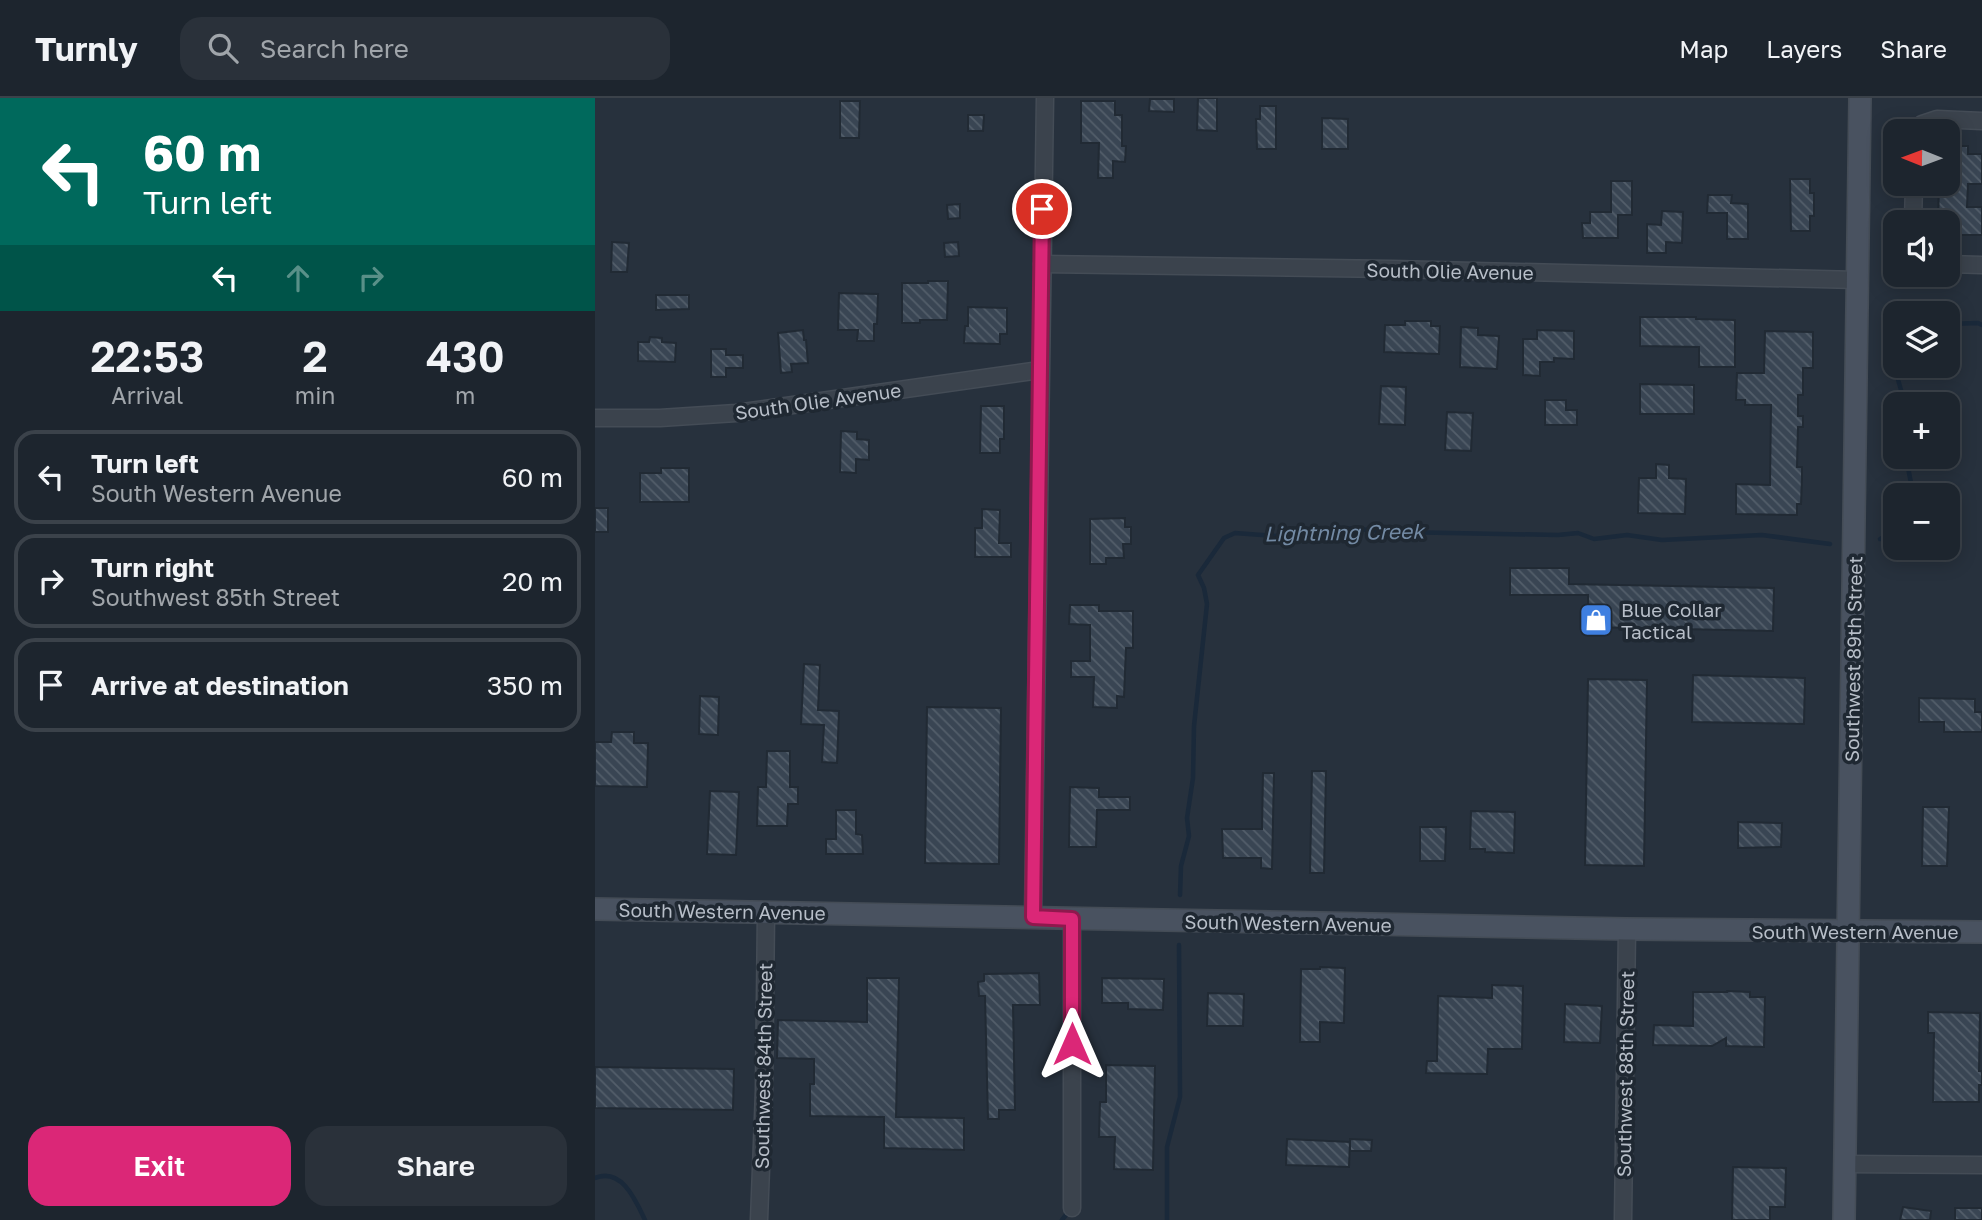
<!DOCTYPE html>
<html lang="en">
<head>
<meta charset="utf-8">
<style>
	:root { --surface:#1d252e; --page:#2a313a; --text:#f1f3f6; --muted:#a0a5aa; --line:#3b424a; --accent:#db2777 }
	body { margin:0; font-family:"Golos Text",sans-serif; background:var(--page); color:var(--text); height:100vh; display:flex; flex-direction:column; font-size:26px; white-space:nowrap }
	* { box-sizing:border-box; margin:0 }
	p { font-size:23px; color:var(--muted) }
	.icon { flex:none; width:38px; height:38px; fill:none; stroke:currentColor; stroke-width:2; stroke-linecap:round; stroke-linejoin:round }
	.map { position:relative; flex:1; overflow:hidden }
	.side { display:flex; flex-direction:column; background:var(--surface); width:595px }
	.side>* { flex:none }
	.hud { background:#00695c; color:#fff; overflow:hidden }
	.needle { width:46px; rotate:271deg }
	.controls { position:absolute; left:1288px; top:21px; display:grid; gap:14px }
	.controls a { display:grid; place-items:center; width:77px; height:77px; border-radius:14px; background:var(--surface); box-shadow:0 4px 18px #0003,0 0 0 2px var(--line); font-size:35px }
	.pin { position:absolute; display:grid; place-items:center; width:60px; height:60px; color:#fff; margin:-30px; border:4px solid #fff; border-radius:50%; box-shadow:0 2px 7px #0007 }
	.me { position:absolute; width:77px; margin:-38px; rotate:0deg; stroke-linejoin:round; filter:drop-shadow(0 0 5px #0008) }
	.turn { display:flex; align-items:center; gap:24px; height:147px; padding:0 28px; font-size:32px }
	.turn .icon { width:91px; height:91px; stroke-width:2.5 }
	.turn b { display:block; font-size:49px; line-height:60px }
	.lanes { display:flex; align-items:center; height:66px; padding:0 28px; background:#0003; justify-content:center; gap:35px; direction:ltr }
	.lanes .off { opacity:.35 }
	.eta { display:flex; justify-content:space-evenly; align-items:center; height:119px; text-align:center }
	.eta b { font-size:42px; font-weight:600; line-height:49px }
	.primary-button { display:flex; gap:14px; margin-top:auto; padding:14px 28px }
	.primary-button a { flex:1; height:80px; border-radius:21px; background:var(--accent); color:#fff; font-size:28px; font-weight:600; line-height:80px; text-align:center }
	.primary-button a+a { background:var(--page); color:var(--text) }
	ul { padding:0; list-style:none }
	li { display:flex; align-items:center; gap:21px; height:94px; margin:0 14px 10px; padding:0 14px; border:4px solid var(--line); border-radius:21px }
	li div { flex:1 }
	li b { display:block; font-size:26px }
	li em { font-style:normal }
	header { display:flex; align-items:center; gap:42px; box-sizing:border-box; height:98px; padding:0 35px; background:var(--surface); border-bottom:2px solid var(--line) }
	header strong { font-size:33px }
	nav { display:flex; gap:38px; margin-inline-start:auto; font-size:24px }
	.search { width:490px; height:63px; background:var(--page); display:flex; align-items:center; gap:18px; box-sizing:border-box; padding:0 24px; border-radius:21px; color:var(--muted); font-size:26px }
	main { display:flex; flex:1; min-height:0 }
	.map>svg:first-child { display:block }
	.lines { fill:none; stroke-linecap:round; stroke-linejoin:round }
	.stream { stroke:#1a293a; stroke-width:4.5 }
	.building { fill:url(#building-back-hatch); stroke:#212a34; stroke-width:2 }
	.minor-casing { stroke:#444c56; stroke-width:19 }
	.secondary-casing { stroke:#444c56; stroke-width:24 }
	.minor { stroke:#3b434d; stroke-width:16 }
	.secondary { stroke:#495260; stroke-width:21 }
	.route-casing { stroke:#8e194d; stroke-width:18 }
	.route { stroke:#db2777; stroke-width:12 }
	.labels { text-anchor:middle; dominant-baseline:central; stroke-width:7; stroke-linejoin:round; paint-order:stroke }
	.street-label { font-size:19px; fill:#b7bec8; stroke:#1f2832 }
	.poi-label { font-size:19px; fill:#b7bec8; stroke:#1f2832; text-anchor:start }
	.water-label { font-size:21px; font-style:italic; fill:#738aa4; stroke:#1f2832 }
</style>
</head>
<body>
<header>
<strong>Turnly</strong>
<div class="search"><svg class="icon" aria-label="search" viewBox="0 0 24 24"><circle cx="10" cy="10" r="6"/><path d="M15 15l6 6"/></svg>Search here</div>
<nav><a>Map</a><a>Layers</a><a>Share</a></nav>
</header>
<main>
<section class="side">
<div class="hud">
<div class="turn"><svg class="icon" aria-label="left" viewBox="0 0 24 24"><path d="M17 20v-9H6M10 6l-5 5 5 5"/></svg><div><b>60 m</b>Turn left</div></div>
<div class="lanes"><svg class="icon" aria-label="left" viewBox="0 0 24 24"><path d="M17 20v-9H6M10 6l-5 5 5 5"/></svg><svg class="icon off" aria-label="ahead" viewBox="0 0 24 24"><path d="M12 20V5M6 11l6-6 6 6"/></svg><svg class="icon off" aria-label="right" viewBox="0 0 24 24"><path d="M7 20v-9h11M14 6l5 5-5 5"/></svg></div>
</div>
<div class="eta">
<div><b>22:53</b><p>Arrival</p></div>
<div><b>2</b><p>min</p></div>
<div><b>430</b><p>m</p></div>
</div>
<ul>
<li><svg class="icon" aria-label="left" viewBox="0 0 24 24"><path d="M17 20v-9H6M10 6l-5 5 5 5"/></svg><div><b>Turn left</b><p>South Western Avenue</p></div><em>60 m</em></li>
<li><svg class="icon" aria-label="right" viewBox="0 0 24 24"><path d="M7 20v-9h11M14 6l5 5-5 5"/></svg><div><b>Turn right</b><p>Southwest 85th Street</p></div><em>20 m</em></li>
<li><svg class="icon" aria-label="arrive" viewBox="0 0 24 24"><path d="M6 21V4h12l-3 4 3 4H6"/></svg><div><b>Arrive at destination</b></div><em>350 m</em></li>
</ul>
<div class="primary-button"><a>Exit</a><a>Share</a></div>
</section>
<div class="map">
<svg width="1387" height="1122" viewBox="0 0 1387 1122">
	<defs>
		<pattern id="building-back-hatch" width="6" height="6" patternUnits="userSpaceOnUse" patternTransform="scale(1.75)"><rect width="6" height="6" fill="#394553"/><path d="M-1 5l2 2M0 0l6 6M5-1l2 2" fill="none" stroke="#535e6a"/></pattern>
	</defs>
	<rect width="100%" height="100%" fill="#27313d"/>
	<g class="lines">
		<g class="stream">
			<polyline points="1353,226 1383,225 1387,227"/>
			<polyline points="1301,268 1300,271 1310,306"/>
			<polyline points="1311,359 1316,385 1313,397"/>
			<polyline points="1285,441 1300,434"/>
			<polyline points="585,797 586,768 594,738 592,720 598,680 599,628 612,506 609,490 603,477 629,440 640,435 681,438 698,435 715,437 738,435 746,430 804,434 963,437 983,435 999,441 1032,437 1067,442 1167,437 1235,446"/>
			<path d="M0,1080C27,1069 41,1103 50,1122"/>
			<polyline points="467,1122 474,1113"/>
			<polyline points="572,1122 572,1049 585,999 584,847"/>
		</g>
	</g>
	<g class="building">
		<polygon points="603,0 622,0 622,33 602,32"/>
		<polygon points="555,1 579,1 579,14 554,13"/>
		<polygon points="245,3 265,3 264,40 245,40"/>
		<polygon points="486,3 520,3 520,17 527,17 527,48 531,48 530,64 518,63 518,80 503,80 504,45 486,45"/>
		<polygon points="665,8 681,8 681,51 662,51 661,21 665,21"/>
		<polygon points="373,17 389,17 388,33 373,33"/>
		<polygon points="727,20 753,21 753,51 727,51"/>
		<polygon points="1353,48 1373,48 1373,56 1387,56 1387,86 1373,86 1372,109 1387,109 1387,137 1353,137 1353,124 1343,124 1344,86 1353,86"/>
		<polygon points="1195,81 1215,81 1215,95 1219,95 1219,118 1215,118 1215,133 1196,133"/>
		<polygon points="1016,83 1037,83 1037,117 1023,117 1023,140 988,140 987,125 995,125 995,114 1016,114"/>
		<polygon points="1113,97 1137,97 1136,105 1153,106 1153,141 1132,141 1132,115 1112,115"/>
		<polygon points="365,106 365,120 353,121 352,107"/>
		<polygon points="1067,113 1088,114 1087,145 1071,144 1071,155 1052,155 1052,126 1066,127"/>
		<polygon points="17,144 34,145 32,174 16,174"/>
		<polygon points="363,144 364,158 350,159 349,145"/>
		<polygon points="333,183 353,183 352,222 325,222 325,225 307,225 307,185 333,185"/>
		<polygon points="244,195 283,196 282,226 279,226 279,243 262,243 263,232 243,232"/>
		<polygon points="61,197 94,197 94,211 61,212"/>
		<polygon points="373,209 412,210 412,236 405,236 405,246 369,245 370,228 373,228"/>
		<polygon points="1045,219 1101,219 1101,221 1140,222 1140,269 1104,269 1104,249 1045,248"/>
		<polygon points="810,223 836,223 836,228 845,228 844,256 789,254 790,227 810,227"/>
		<polygon points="866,229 883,230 883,237 904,238 902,271 865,269"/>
		<polygon points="208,232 209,242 211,242 213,265 196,266 197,274 186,275 183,235"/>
		<polygon points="942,232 979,233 979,261 959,260 959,264 945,264 945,278 928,277 928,241 942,241"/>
		<polygon points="1170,233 1218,234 1218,270 1208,270 1208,297 1203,297 1203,318 1208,318 1208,329 1203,329 1202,369 1207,369 1207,380 1206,406 1202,406 1202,417 1141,416 1141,386 1175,387 1176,307 1150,307 1150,302 1141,302 1142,275 1169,275"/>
		<polygon points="55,239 67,240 67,244 81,245 80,264 43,263 43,244 54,244"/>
		<polygon points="116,251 131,251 131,257 148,257 148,270 131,270 131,279 116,279"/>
		<polygon points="1045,286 1099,287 1099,316 1045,316"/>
		<polygon points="786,288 811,289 810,327 784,326"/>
		<polygon points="950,302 971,302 971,312 982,312 982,327 950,327"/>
		<polygon points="386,308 409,308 409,341 405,341 405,355 385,355"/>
		<polygon points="852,314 878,315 876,353 850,352"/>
		<polygon points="246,333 262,334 262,341 274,342 274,362 261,361 261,375 245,374"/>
		<polygon points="1061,366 1074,367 1074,380 1091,381 1090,416 1043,415 1044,380 1061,380"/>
		<polygon points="66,370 94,370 94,404 45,404 45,375 66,375"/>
		<rect x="0" y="410" width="13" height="24"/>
		<polygon points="387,411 405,412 404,445 416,445 416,459 380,459 380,430 387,430"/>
		<polygon points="530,420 530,429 536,429 536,446 528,446 529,460 511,460 511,466 495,466 495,421"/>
		<polygon points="915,470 974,470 974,486 1179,490 1178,533 993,529 993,497 915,497"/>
		<polygon points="475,507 504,507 504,513 538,513 538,550 531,550 529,599 522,598 522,610 498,609 499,579 476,579 476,563 495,563 495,527 474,526"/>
		<polygon points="209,566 225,567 223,612 244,613 242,665 227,664 229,627 206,626"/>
		<polygon points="1098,577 1210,580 1209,626 1097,624"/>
		<polygon points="993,581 1052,582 1049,768 990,767"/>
		<polygon points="105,598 124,599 123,637 104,636"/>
		<polygon points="1324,600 1380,601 1380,614 1387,614 1387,634 1349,634 1349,624 1324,624"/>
		<polygon points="332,609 406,610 404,766 330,765"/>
		<polygon points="17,634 39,634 39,645 53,645 52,689 0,688 0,644 16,644"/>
		<polygon points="172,653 195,653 195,689 203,689 203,706 193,706 192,728 162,728 163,689 171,689"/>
		<polygon points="717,673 731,673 729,775 715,775"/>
		<polygon points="668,675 679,675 677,771 666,770 666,760 628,760 627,731 667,731"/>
		<polygon points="475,689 504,690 504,699 535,699 535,712 502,712 501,749 474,749"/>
		<polygon points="115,693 144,694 141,757 112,756"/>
		<polygon points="1328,709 1354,709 1352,768 1327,768"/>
		<polygon points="241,712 261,712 261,736 267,737 268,756 231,756 231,741 241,741"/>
		<polygon points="876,713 920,714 919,755 890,754 890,751 875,751"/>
		<polygon points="1143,724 1187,725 1186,749 1143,750"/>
		<polygon points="825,729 851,729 850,763 825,763"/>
		<polygon points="725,869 750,870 749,925 725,924 725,944 705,944 706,871 725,871"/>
		<polygon points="444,875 445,907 418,907 420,1012 404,1012 404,1021 393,1021 390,898 384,898 383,884 389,883 389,876"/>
		<polygon points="272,880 304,880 301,1019 369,1020 369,1052 289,1050 289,1019 215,1018 215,986 219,986 219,961 182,960 183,922 272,924"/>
		<polygon points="507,880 569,881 568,912 533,911 533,905 507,905"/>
		<polygon points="897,887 928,888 927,951 893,951 892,976 831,975 832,963 842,963 843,898 897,900"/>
		<polygon points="1132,893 1155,894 1155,899 1170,899 1169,949 1131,948 1131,940 1117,948 1058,947 1059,927 1098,928 1098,894 1132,894"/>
		<polygon points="613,895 649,896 648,928 612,928"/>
		<polygon points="970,906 1007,908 1005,945 969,944"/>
		<polygon points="1333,914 1385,915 1384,973 1387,973 1387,987 1384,987 1384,1004 1338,1004 1339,935 1333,935"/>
		<polygon points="511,967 560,968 558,1072 519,1071 520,1039 504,1039 505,1004 511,1004"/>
		<polygon points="0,969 139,971 138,1012 0,1010"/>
		<polygon points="692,1041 755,1044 755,1041 777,1042 776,1053 755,1053 755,1044 754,1069 691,1067"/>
		<polygon points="1138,1069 1191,1070 1190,1109 1175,1109 1175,1122 1137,1122"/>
		<polygon points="1308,1109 1336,1113 1335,1122 1305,1122"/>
		<rect x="1360" y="1110" width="27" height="12"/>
	</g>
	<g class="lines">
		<defs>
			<g id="minor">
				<polyline points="1325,33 1327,26 1342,21 1387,23"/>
				<polyline points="1318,124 1319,86"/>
				<polyline points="447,166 797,171 1263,182"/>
				<polyline points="1353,166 1387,167"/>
				<polyline points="0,320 65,320 141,315 445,272"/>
				<polyline points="438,819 450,0"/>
				<polyline points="1250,1066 1387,1067"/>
				<polyline points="477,1110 477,821"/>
				<polyline points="164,1122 169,993 171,814"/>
				<polyline points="1028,1122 1032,831"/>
			</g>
			<g id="secondary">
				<polyline points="0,811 1032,831 1387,834"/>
				<polyline points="1249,1122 1265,0"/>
			</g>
		</defs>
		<use href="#minor" class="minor-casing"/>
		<use href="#secondary" class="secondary-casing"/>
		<use href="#minor" class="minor"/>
		<use href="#secondary" class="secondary"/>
	</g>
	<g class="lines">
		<defs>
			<polyline id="route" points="447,111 438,819 477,821 477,946"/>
		</defs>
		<use href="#route" class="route-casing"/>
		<use href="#route" class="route"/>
	</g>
	<defs>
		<symbol id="shop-square" viewBox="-11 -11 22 22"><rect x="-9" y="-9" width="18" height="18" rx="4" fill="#3f7fe0" stroke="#1f2832"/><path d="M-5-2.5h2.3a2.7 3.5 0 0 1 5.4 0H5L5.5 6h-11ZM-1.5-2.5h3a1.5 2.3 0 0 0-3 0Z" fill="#fff"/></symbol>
	</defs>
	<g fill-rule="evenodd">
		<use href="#shop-square" x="982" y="503" width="38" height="38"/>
	</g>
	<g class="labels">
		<g class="street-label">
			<text transform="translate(855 173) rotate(1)">South Olie Avenue</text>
			<text transform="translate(223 303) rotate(-8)">South Olie Avenue</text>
			<text transform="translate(1258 561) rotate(-89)">Southwest 89th Street</text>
			<text transform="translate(127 813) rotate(1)">South Western Avenue</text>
			<text transform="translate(693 825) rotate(1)">South Western Avenue</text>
			<text x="1260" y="833">South Western Avenue</text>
			<text transform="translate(168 968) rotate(-89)">Southwest 84th Street</text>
			<text transform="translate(1030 976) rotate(-89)">Southwest 88th Street</text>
		</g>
		<g class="poi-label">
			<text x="1026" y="511">Blue Collar<tspan x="1026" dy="22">Tactical</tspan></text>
		</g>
		<g class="water-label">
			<text transform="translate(749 434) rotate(-1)">Lightning Creek</text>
		</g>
	</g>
</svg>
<div class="controls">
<a><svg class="needle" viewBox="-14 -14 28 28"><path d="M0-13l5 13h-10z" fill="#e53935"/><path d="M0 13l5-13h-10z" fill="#a0a5aa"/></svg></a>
<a><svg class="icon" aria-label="sound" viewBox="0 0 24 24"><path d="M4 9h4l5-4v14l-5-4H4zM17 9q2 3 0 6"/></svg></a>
<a><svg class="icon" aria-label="layers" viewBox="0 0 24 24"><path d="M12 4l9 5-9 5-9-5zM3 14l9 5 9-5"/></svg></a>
<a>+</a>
<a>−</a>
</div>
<div class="pin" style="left:447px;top:111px;background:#d93025"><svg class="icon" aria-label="arrive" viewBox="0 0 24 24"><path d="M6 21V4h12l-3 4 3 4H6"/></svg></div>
<svg class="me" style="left:477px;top:946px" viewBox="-20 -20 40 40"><path d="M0-17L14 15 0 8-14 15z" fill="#db2777" stroke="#fff" stroke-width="4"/></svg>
</div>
</main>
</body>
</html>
